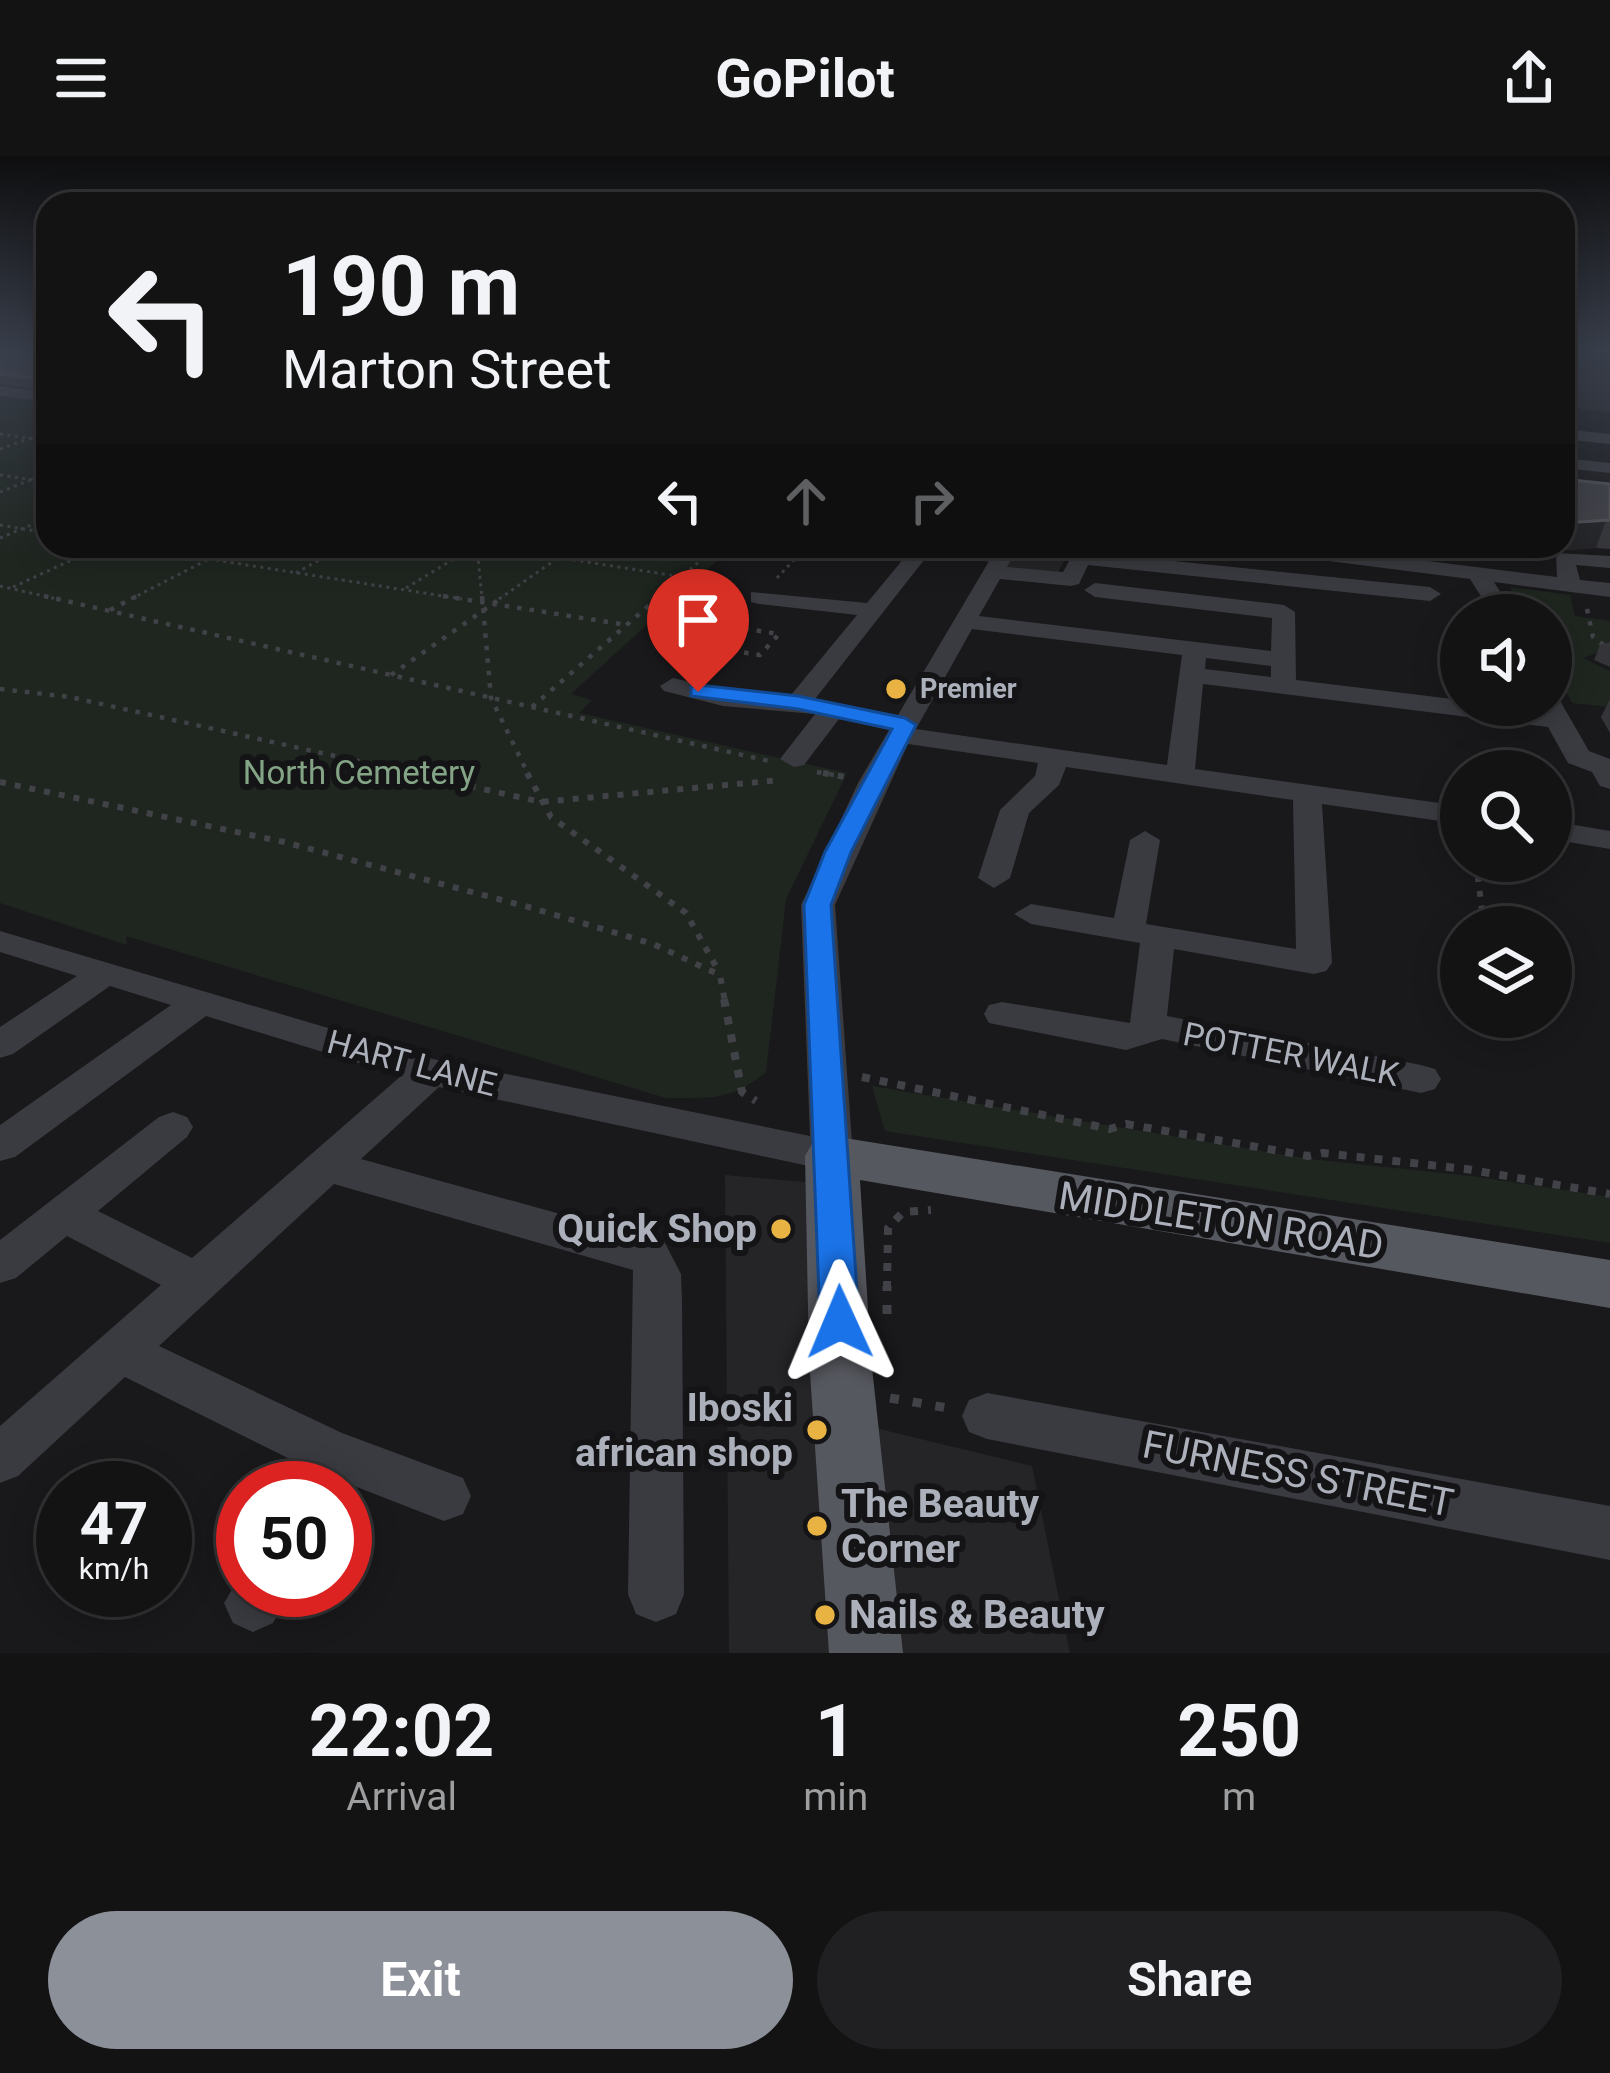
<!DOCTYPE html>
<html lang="en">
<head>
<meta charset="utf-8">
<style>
	:root { --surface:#131314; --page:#202022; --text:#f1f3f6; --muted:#9d9ea0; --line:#323234; --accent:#8c9099 }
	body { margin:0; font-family:Roboto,sans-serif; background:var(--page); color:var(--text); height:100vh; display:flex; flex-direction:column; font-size:45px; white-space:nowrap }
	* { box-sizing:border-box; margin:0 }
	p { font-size:39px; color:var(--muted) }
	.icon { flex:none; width:66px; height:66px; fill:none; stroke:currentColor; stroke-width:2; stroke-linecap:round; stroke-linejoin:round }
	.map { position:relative; height:1497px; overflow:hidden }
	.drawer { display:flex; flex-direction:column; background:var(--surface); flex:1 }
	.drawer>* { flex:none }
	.hud { position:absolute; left:36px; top:36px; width:1539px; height:366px; border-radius:36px; box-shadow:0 6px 30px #0003,0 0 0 3px var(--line); background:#131314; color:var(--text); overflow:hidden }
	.tools { position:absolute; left:1440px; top:438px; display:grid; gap:24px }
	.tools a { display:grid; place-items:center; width:132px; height:132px; border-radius:50%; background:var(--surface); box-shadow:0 6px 30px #0003,0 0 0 3px var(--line); font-size:60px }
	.speed { position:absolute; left:36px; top:1305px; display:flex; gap:24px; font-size:60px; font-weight:700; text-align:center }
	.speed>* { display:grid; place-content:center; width:156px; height:156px; border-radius:50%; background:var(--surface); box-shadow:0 6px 30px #0003,0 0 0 3px var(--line); line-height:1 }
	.speed small { font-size:30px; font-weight:400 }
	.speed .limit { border:18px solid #d22; background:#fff; color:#111 }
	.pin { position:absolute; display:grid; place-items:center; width:102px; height:102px; color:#fff; margin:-123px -51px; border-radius:50% 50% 50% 0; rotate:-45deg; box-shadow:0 0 12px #0007 }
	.pin .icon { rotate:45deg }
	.me { position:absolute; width:132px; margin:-66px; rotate:359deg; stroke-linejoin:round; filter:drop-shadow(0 0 9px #0008) }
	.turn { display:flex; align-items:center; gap:42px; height:252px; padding:0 48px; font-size:54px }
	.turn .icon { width:156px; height:156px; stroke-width:2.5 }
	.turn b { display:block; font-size:84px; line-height:102px }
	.lanes { display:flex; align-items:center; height:114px; padding:0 48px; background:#0003; justify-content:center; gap:60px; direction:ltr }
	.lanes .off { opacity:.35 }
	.eta { display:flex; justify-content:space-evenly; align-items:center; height:204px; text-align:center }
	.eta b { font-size:72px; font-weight:700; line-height:84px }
	.button { display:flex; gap:24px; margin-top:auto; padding:24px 48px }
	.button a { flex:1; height:138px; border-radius:72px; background:var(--accent); color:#fff; font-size:48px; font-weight:700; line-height:138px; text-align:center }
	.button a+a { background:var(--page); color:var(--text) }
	header { display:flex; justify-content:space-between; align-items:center; height:156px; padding:0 48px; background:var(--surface); font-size:54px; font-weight:700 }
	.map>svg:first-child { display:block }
	.built { fill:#252528 }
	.green { fill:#1f2620 }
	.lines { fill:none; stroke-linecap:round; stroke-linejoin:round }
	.path-far4 { stroke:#404247; stroke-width:3; stroke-dasharray:3 4.5; stroke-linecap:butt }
	.path-far3 { stroke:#404247; stroke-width:4.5; stroke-dasharray:4.5 8; stroke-linecap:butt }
	.path-far2 { stroke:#404247; stroke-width:6; stroke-dasharray:6 9; stroke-linecap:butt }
	.path-far1 { stroke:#404247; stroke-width:8; stroke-dasharray:8 10; stroke-linecap:butt }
	.path { stroke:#404247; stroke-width:9; stroke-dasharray:9 14; stroke-linecap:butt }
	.minor { fill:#3a3b40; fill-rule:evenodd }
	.major { fill:#56585f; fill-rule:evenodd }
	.wall { fill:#353539 }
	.shaded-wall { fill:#242427 }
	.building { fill:#424247; stroke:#525459; stroke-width:3 }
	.route { fill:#1a73e8; stroke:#114b97; stroke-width:3 }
	.poi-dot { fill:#e9b343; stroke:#141416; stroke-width:4.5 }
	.labels { text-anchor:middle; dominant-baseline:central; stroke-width:12; stroke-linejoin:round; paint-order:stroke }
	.far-poi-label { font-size:27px; font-weight:bold; fill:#acb0ba; stroke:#141416; text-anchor:start }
	.park-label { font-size:33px; fill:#84a486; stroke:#141416 }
	.street-label { font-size:33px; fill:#acb0ba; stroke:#141416 }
	.near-street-label { font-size:39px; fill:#acb0ba; stroke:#141416 }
	.near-poi-label { font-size:39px; font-weight:bold; fill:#acb0ba; stroke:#141416; text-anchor:end }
</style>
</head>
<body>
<header><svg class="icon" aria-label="menu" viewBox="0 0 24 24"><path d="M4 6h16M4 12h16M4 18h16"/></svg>GoPilot<svg class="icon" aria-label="share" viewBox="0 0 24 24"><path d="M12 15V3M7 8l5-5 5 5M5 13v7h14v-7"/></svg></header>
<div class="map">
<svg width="1610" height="1497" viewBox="0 0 1610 1497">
	<rect width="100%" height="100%" fill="#19191b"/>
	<g class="built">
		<polygon points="1563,193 1610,193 1610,256 1563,252"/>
		<polygon points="964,390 1072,390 1056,420 1007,413 962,397"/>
		<polygon points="725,1019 817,1027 838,1263 1032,1310 1070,1497 729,1497"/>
	</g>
	<g class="green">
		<path d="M0,240L48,246V390H733L571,538L592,544L579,557L847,617L786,743L766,916C730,946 710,941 666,942L126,780L127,789L0,747Z"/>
		<polygon points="1510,431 1570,439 1575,460 1610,465 1610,492 1583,502 1610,515 1610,551 1572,547 1551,508 1551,459 1525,459"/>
		<polygon points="872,930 1309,1003 1471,1020 1610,1041 1610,1087 885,975"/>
	</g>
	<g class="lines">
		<g class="path-far4">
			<polyline points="0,278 48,285"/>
			<polyline points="0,293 48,276"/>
			<polyline points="0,319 48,326"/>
			<polyline points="0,336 48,317"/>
			<polyline points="0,369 48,377"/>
			<polyline points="0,382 48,362"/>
			<polyline points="127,390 462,443"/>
			<polyline points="477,390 482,443"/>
			<polyline points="484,390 683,421"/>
			<polyline points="296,417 344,390"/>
			<polyline points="777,422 807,390"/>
			<polyline points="0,430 57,443"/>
			<polyline points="13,431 102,390"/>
			<polyline points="406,432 475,390"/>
			<polyline points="131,443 234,390"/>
			<polyline points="499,443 575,390"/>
			<polyline points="656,443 717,390"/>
		</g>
		<g class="path-far3">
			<polyline points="44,440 769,605"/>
			<polyline points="443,440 627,469"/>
			<polyline points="482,440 491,542 529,620"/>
			<polyline points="1587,453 1593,481 1610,494"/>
			<polyline points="110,454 137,440"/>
			<polyline points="707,491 760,499 779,478 727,470"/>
			<polyline points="688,511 742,457"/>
			<polyline points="391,519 504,440"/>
			<polyline points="0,533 70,541 425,620"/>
			<polyline points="532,551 660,440"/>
			<polyline points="817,616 840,620"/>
		</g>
		<g class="path-far2">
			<polyline points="411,617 541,646 781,624"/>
			<polyline points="527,617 551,661 686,757 719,816"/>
			<polyline points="823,617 845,621"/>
			<polyline points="0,626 284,686 532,752 653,788 720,819 725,846"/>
			<polyline points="1476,705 1484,771"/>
		</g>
		<g class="path-far1">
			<polyline points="724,843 742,936 756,945"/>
			<polyline points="862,921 1110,973 1126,968 1308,1000 1323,997 1466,1013 1610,1038"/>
			<polyline points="887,1133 888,1072 903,1056 931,1054"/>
		</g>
		<g class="path">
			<polyline points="887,1158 887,1130"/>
			<polyline points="890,1242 948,1252"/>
		</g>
		<g class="minor">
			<polygon points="10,193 32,193 9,202 9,212 0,212 0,196"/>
			<polygon points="0,230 48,236 48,246 0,240"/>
			<polygon points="1563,273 1610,278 1610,288 1563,283"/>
			<polygon points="1563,302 1610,307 1610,317 1563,312"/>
			<path d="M914,390H935L815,543L898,559L998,390H1018L1007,411L1063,416L1072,400L1085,396L1430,431L1441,438L1430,445L1088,409L1079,428L1071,430L1000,423L979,460L1271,495L1272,462L1095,441L1084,434L1095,427L1284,449L1295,456L1296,524L1461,544V549L1539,554L1537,549H1551V541L1559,543L1589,595L1610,603V633L1600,630L1592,616L1568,607L1548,571L1203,528L1195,613L1461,650V668L1322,648L1332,807L1326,815L1314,818L1174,793L1167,860L1421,909L1435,913L1441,923L1435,933L1421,937L1162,883L1126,894L989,867L984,858L989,849L1002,846L1130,867L1140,787L1031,768L1014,758L1031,748L1114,762L1130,684L1145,675L1160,684L1146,768L1296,793L1293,644L1066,611L1059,629L1029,657L1010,722L994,732L978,722L1000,654L1035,620L1038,607L908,588L835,749L853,1000L847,1011L832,1015L439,931L361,1003L665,1087L681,1118L682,1145L684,1438L676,1458L656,1466L636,1458L628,1438L633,1114L334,1028L159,1190L342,1277L463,1322L471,1340L463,1358L444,1365L308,1312L125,1221L18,1320L0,1327V1270L161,1129L67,1080L16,1122L0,1127V1084L159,961L173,956L187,961L193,971L187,981L98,1055L192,1102L401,920L206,860L15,1001L0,1005V969L171,849L110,830L13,898L0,902V871L77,820L0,796V775L433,903L810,980L801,749L858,627L889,574L839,563L804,609L794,611L780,603L815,558L723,550L664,535L660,530L673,522L723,534L791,539L857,459L759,448L751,446V436L867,447ZM972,473L1182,499L1167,609L916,573ZM1206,502L1271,510V521L1205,513Z"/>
			<polygon points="1248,390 1308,390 1557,421 1556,397 1610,400 1610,412 1576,409 1580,424 1610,427 1610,441 1494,426 1515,459 1493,459 1470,423 1258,396"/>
			<polygon points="1551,665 1610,675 1610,693 1551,683"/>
			<polygon points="987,1237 1610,1350 1610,1404 987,1283 969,1276 962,1260 969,1244"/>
			<polygon points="243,1415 243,1434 292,1434 273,1467 253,1476 233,1467 224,1447"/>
		</g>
		<polygon class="major" points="832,980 1610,1104 1610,1152 860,1024 871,1202 903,1497 829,1497 809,1202 805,1000 813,986"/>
	</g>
	<g class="wall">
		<polygon points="48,193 48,235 0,228 0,206"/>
		<polygon points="1610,328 1610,393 1596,392 1552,395 1509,390 1563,390"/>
		<polygon points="1610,486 1610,511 1594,504 1600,489"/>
		<polygon points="1610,543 1610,577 1601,561"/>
	</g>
	<polygon class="shaded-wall" points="1606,364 1596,392 1552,395 1554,390 1563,390 1563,367"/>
	<g class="building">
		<polygon points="48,193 48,224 0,218 0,206"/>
		<polygon points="1563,323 1610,328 1610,364 1563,367"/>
	</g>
	<linearGradient id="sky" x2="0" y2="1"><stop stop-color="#0e0e0f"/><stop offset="0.48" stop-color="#383e4a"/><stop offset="1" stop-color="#383e4a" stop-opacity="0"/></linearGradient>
	<rect width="1610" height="403" fill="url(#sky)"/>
	<polygon class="route" points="698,529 798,540 905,562 916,569 851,696 831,749 859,1166 854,1177 840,1182 826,1177 820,1166 804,749 825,696 892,573 798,553 691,540 691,531"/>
	<g class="poi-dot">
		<circle cx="896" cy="533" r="12"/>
		<circle cx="781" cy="1073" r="12"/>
		<circle cx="817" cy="1274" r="12"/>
		<circle cx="817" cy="1370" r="12"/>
		<circle cx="825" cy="1459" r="12"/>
	</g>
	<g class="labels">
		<g class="far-poi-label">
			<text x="920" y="533">Premier</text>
		</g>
		<g class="park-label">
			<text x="359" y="616">North Cemetery</text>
		</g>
		<g class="street-label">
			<text transform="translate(1291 898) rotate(11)">POTTER WALK</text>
			<text transform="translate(412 907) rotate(15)">HART LANE</text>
		</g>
		<g class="near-street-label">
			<text transform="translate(1221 1065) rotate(9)">MIDDLETON ROAD</text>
			<text transform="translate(1298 1318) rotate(11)">FURNESS STREET</text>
		</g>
		<g class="near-poi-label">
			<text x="757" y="1073">Quick Shop</text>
			<text x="793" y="1252">Iboski<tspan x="793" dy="45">african shop</tspan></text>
			<text x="841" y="1348" text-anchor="start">The Beauty<tspan x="841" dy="45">Corner</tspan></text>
			<text x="849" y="1459" text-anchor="start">Nails &amp; Beauty</text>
		</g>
	</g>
</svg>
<div class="tools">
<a><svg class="icon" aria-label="sound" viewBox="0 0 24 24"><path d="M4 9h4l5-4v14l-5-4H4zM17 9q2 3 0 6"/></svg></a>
<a><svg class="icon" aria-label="search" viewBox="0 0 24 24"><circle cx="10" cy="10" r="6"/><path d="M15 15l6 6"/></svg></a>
<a><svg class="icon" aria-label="layers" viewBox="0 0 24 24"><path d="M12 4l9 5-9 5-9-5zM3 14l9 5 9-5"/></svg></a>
</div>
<div class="speed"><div>47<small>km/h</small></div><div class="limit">50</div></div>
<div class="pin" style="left:698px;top:536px;background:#d93025"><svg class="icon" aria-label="arrive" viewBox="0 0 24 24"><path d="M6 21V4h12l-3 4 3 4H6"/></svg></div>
<svg class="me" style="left:840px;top:1166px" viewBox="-20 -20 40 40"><path d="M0-17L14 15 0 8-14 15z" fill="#1a73e8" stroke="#fff" stroke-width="4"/></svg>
<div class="hud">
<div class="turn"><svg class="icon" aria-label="left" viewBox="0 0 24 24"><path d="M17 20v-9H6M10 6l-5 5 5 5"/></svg><div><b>190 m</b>Marton Street</div></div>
<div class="lanes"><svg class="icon" aria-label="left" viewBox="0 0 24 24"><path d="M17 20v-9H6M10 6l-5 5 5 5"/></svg><svg class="icon off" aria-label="ahead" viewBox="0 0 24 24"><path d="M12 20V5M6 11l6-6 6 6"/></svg><svg class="icon off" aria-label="right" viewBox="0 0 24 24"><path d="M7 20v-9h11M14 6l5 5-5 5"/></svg></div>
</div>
</div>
<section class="drawer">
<div class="eta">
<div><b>22:02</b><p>Arrival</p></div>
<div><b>1</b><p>min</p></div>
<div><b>250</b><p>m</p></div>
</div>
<div class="button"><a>Exit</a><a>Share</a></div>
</section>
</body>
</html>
